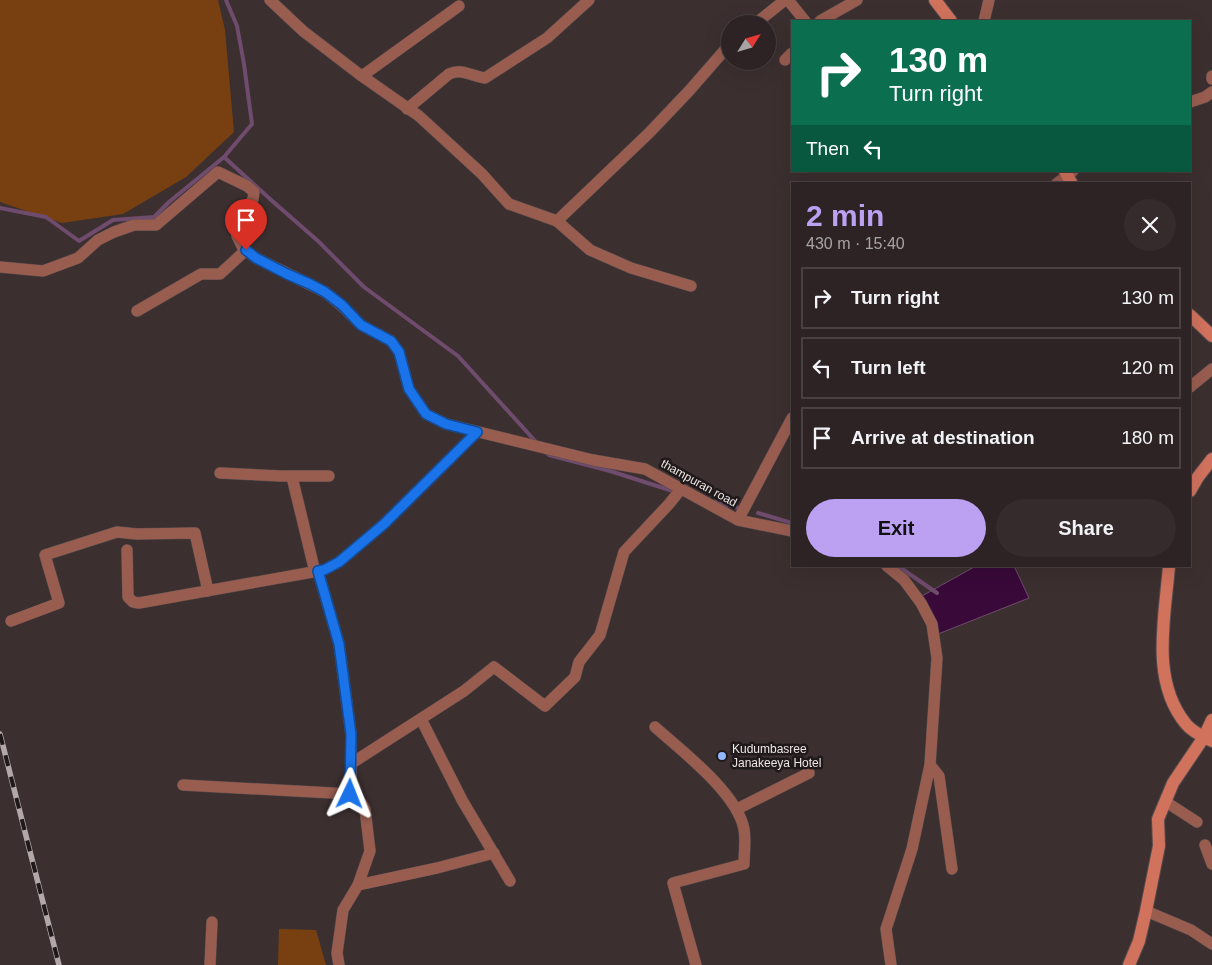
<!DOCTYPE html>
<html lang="en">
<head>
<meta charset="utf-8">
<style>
	:root { --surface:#2d2324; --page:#352b2c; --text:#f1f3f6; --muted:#a7a4a6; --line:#484041; --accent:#bca0f2 }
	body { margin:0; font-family:Helvetica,sans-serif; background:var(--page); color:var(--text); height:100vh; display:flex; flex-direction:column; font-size:19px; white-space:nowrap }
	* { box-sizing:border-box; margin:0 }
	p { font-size:16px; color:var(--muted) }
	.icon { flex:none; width:28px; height:28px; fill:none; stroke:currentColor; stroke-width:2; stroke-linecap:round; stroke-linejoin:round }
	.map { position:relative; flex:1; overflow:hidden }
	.side { position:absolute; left:791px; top:182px; width:400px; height:385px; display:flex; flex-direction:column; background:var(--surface); border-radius:0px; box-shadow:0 5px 20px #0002,0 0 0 1px var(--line) }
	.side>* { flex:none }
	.hud { position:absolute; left:791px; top:20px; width:400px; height:152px; border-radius:0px; box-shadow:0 5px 20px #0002,0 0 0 1px var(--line); background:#0b6e4f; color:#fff; overflow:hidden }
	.needle { width:32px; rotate:53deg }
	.controls { position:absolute; left:721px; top:15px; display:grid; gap:10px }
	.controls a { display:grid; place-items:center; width:55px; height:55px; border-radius:50%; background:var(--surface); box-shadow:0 5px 20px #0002,0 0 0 1px var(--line); font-size:25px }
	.pin { position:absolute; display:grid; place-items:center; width:42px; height:42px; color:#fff; margin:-51px -21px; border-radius:50% 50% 50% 0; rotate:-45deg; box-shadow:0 0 5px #0007 }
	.pin .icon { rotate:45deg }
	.me { position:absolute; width:55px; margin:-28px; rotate:2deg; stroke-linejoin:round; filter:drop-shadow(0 0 4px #0008) }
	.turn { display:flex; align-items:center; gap:18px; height:105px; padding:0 15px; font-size:22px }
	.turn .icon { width:65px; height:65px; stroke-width:2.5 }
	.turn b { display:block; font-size:35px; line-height:42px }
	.then { display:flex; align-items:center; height:48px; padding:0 15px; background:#0003; gap:10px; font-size:19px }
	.round { display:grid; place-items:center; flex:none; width:52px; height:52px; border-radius:26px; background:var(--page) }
	.head { display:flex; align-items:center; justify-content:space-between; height:85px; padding:0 15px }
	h1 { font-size:30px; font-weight:700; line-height:38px; color:var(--accent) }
	.cta { display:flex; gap:10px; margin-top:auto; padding:10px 15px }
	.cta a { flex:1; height:58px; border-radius:30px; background:var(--accent); color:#111; font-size:20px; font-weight:700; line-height:58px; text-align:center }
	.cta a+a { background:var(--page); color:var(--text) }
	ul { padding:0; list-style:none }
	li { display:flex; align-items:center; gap:15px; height:62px; margin:0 10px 8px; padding:0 5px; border:2px solid var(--line); border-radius:0px }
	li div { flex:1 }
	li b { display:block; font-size:19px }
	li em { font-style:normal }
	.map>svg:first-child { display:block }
	.green { fill:#784011 }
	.water { fill:#390939; stroke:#6f4b6d }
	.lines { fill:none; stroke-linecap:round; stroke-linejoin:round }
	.stream { stroke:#6f4b6d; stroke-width:4 }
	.street-casing { stroke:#584c4d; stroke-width:12 }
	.secondary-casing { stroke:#584c4d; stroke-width:14 }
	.street { stroke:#995d50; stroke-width:11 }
	.secondary { stroke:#d1725d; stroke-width:12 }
	.rail-casing { stroke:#b3a8a9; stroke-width:5.5 }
	.rail { stroke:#1f1919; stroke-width:4; stroke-dasharray:11; stroke-linecap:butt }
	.route-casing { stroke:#114b97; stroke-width:12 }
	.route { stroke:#1a73e8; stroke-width:9 }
	.poi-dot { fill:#93b7fd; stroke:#1f1919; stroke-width:2 }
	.labels { text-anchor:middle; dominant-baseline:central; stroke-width:5; stroke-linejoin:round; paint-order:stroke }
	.street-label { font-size:12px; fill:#eee5e5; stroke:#1f1919 }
	.poi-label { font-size:12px; fill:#eee5e5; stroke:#1f1919; text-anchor:start }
</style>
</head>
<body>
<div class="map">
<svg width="1212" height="965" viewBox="0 0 1212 965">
	<rect width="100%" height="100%" fill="#3c2f30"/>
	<g class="green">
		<polygon points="0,0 218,0 225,30 234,132 186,177 123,214 62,223 0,202"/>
		<polygon points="279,929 316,930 326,965 278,965"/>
	</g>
	<polygon class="water" points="976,566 1014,566 1029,598 938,634 922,596"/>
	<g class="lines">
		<g class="stream">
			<polyline points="224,157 270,199 318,241 364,287 458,356 537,443"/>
			<polyline points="0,208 46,217 79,241 113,220 154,217 169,202 224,157 252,124 244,64 237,26 226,0"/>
			<polyline points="545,451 549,455 610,471 676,492"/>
			<polyline points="715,502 739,508"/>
			<polyline points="758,513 792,523"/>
			<polyline points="898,566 937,593"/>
		</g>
		<defs>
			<g id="street">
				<polyline points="270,0 303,31 359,74 419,116 482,174 509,204 557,221"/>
				<polyline points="788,0 805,21"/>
				<polyline points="820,21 857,0"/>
				<polyline points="984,21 989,0"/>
				<polyline points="755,24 785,0"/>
				<polyline points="785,60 792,53"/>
				<polyline points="362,76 459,6"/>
				<polyline points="1212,76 1212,79"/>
				<polyline points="1190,102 1205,97 1212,92"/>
				<path d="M407,109L449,74C462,68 471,76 485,78L547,38L589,0"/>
				<polyline points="1056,184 1073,171"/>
				<polyline points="0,267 43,271 78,258 98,240 114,232 134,225 156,225 218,172 247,186 254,192 253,199 237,228 237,236 243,248 256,258 325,292 341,305 361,325 391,341 399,352 409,389 426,414 446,424 593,460 645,469 738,520 792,531"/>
				<polyline points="691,286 631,268 590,250 557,221 649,133 689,91 730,44"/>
				<polyline points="137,311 201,274 220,274 246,250"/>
				<polyline points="1190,387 1212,369"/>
				<polyline points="220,473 281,476 329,476"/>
				<polyline points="292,477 315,572"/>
				<polyline points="738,520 792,418"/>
				<polyline points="127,550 128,597 133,602 139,603 324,570 339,562 384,524 477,432"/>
				<polyline points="887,566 904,580 921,603 932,624 937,658 930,765 912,849 886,929 891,965"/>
				<polyline points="318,571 339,644 351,734 351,794"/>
				<polyline points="11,621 59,603 45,555 117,532 137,534 195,533 208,591"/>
				<polyline points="421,719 462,800 510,881"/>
				<path d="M655,727C682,751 737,793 744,829C746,840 744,853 744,864L673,883L696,965"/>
				<polyline points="352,763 464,691 494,667 545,706 575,677 579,662 600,635 624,552 669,504 681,489"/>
				<polyline points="930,765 939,776 952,869"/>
				<polyline points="183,785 351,794 358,798 365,809 370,851 358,885"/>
				<polyline points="1166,802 1197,822"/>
				<polyline points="737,809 809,773"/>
				<polyline points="1205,845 1212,864"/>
				<polyline points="1146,911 1191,930 1212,944"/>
				<polyline points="210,965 212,922"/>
				<polyline points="339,965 337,953 343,910 358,885 437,868 494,853"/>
			</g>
			<g id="secondary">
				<polyline points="935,0 951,21"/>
				<polyline points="1065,171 1072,184"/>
				<polyline points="1190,315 1212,336"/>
				<polyline points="1190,491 1198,477 1212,459"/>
				<path d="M1169,566C1165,617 1150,681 1186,724C1192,732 1204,737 1212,741"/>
				<polyline points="1129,965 1139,941 1146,911 1159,846 1158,819 1173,783 1204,737 1212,720"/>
			</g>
		</defs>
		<use href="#street" class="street-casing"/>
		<use href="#secondary" class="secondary-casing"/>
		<use href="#street" class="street"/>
		<use href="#secondary" class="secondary"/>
		<defs>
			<polyline id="rail" points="0,734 59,965"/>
		</defs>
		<use href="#rail" class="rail-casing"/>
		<use href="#rail" class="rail"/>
	</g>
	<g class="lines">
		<defs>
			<polyline id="route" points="246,250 256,258 287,274 310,284 325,292 342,305 361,325 391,341 399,352 409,389 426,414 446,424 477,432 384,524 339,562 324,570 318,571 339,644 351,734 350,794"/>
		</defs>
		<use href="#route" class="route-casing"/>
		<use href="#route" class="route"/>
	</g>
	<circle class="poi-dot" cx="722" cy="756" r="5"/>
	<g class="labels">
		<g class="street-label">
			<text transform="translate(699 483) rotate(29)">thampuran road</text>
		</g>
		<g class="poi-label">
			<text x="732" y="749">Kudumbasree<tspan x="732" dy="14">Janakeeya Hotel</tspan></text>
		</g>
	</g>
</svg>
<div class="controls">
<a><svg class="needle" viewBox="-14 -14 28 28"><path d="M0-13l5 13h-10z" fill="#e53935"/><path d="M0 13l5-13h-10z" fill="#a7a4a6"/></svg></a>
</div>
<div class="pin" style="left:246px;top:250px;background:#d93025"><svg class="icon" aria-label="arrive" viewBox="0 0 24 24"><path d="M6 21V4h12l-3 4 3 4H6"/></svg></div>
<svg class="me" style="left:350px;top:794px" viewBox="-20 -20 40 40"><path d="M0-17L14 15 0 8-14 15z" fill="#1a73e8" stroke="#fff" stroke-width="4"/></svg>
<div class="hud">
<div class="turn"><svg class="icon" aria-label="right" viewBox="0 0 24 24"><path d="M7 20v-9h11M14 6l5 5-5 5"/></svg><div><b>130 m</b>Turn right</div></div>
<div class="then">Then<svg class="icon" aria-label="left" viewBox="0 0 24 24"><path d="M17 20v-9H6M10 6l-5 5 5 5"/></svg></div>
</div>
<section class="side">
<div class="head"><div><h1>2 min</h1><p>430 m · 15:40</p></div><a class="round"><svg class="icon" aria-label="close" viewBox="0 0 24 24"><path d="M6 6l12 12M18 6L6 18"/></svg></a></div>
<ul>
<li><svg class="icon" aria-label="right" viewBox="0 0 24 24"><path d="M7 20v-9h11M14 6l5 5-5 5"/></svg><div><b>Turn right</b></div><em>130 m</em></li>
<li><svg class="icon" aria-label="left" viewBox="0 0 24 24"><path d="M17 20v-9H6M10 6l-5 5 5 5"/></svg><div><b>Turn left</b></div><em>120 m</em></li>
<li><svg class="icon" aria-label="arrive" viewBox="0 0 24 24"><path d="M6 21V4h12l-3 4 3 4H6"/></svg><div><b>Arrive at destination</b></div><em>180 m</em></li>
</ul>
<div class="cta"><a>Exit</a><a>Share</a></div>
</section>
</div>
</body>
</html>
